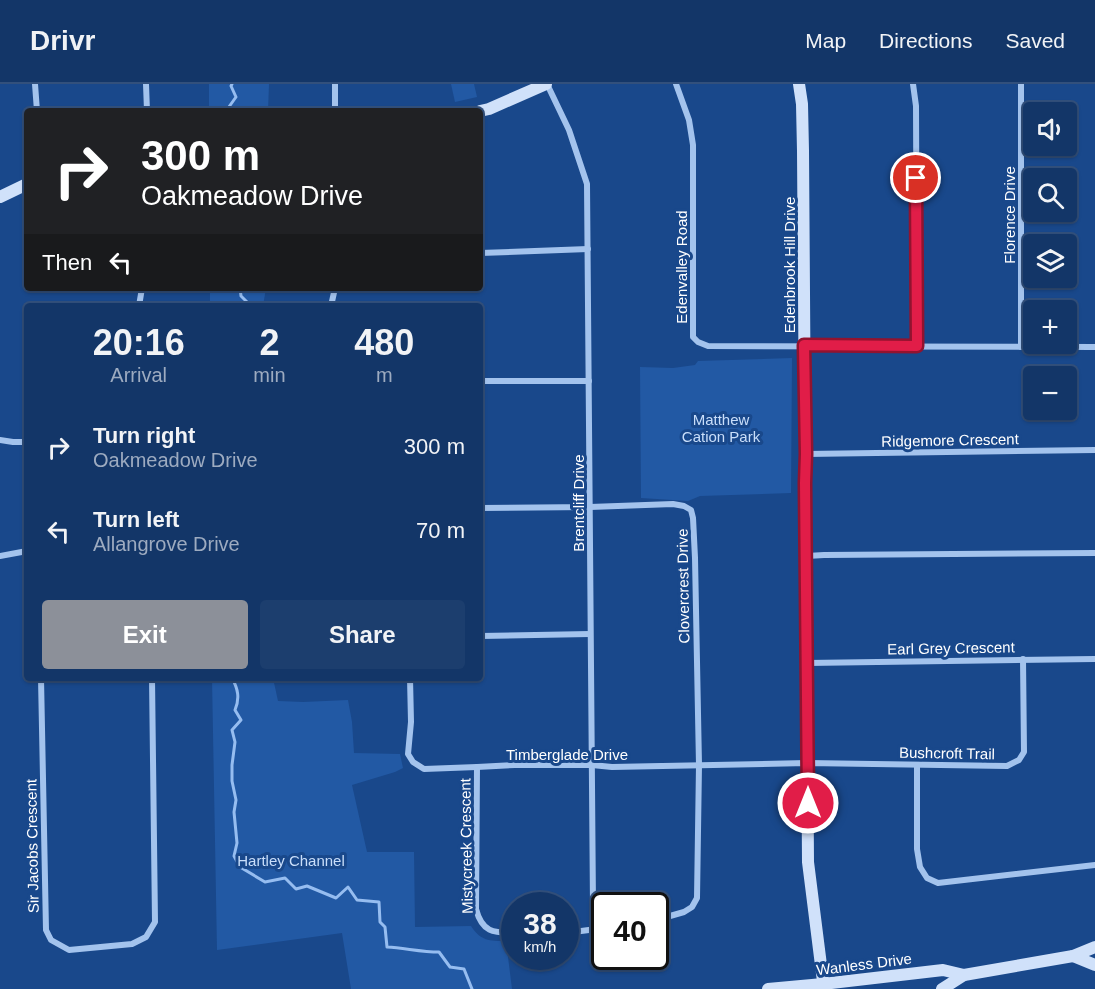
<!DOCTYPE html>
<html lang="en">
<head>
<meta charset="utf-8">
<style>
	:root { --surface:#133668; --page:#1c3e6e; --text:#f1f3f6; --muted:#9dabc0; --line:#32507c; --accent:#8c9099 }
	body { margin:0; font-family:Helvetica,sans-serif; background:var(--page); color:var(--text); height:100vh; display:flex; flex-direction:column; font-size:22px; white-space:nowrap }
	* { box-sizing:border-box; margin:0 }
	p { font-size:20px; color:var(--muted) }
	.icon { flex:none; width:33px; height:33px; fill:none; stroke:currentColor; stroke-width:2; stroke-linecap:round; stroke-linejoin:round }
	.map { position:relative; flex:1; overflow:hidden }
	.panel { position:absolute; left:24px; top:219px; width:459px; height:378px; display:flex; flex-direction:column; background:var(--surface); border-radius:6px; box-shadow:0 2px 4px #0004,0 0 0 2px var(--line) }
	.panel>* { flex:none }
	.guide { position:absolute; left:24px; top:24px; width:459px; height:183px; border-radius:6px; box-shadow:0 2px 4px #0004,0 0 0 2px var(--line); background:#202124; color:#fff; overflow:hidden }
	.controls { position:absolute; left:1023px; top:18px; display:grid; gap:12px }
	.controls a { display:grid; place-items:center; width:54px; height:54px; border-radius:6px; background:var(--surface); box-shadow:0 2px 4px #0004,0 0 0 2px var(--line); font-size:30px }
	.speed { position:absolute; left:501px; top:808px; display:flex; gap:12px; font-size:30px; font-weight:700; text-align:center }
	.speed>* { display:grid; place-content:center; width:78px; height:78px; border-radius:50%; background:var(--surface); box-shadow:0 2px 4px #0004,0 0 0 2px var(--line); line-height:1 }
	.speed small { font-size:15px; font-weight:400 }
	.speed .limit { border:3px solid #111; border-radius:9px; background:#fff; color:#111 }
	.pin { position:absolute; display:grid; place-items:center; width:51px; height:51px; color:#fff; margin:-26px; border:3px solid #fff; border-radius:50%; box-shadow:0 2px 6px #0007 }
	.me { position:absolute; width:66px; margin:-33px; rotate:0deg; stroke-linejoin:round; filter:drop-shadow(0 0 4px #0008) }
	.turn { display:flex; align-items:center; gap:21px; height:126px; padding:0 18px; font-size:27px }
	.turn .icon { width:78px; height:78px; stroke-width:2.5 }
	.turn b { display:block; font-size:42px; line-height:51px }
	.then { display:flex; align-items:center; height:57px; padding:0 18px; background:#0003; gap:12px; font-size:22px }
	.eta { display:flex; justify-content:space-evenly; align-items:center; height:102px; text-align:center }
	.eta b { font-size:36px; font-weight:600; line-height:42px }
	.primary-button { display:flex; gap:12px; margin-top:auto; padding:12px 18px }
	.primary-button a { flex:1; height:69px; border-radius:6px; background:var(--accent); color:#fff; font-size:24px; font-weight:600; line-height:69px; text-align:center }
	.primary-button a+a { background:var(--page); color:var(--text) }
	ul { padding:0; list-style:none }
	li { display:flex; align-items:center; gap:18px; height:84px; padding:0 18px }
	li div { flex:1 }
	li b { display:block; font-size:22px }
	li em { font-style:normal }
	header { display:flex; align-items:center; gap:36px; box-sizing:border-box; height:84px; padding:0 30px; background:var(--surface); border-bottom:2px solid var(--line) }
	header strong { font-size:28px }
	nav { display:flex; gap:33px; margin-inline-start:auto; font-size:21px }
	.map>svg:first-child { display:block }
	.green { fill:#2259a4 }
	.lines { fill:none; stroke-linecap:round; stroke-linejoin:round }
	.stream { stroke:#96bdf0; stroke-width:3 }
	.street { stroke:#a3c3ed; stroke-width:6 }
	.secondary { stroke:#d0e1fa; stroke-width:12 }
	.route-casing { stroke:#92132f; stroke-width:15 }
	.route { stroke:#e11d48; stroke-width:10 }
	.labels { text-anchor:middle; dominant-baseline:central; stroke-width:6; stroke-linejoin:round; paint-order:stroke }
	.street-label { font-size:15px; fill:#fff; stroke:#19488b }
	.park-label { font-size:15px; fill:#c9defa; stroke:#19488b }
</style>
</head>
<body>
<header>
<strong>Drivr</strong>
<nav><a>Map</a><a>Directions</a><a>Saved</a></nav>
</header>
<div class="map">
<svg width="1095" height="905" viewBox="0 0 1095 905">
	<rect width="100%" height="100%" fill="#19488b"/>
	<g class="green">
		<polygon points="209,0 269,0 268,27 209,27"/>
		<polygon points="451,0 474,0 477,13 455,18"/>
		<polygon points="210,204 266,204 263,222 210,222"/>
		<polygon points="792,274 791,409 700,412 688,417 641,414 640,283 673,284 695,281 698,277"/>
		<path d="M212,594H273L278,617L303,618L348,616L352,638L354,669L400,670L403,684L395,688L352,701L367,768H414L415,843L471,842C481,857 489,857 506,857L512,905H351L342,849L217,866Z"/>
	</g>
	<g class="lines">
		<g class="stream">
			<polyline points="226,27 236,13 231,2 232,0"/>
			<polyline points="240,204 241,212 249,220 247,222"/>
			<path d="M232,594C238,605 240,614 235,626L241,636L232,646L235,658L232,681V697L236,716L234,728L237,759L234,772L240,783L265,798L285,794L296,805L307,802L336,814L348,803L357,816L379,818L380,838L385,843L387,863C405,864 421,868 439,868L450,883L464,885L472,905"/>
		</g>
		<g class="street">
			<polyline points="35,0 37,27"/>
			<polyline points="146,0 147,27"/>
			<polyline points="335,0 335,27"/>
			<polyline points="547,0 569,46 587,100 593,822 597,846"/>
			<polyline points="676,0 689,36 693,61 693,253 698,258 708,262 1095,263"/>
			<polyline points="913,0 916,22 917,262"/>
			<polyline points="1021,0 1021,263"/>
			<polyline points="480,169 588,165"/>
			<polyline points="139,222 142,204"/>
			<polyline points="331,222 335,204"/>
			<polyline points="480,297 589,297"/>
			<polyline points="0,356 13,358 27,358"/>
			<polyline points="806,370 1095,366"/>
			<polyline points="480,424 590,423 673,420 684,422 691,426 693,434 695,474 699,681 697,814 692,823 684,828 656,836"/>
			<polyline points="0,472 27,467"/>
			<polyline points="807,472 824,471 1095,469"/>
			<polyline points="480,552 590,550"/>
			<polyline points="807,579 1095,575"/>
			<polyline points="41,594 46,846 51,856 69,866 132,860 146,853 155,838 152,594"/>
			<polyline points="410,594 411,638 408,670 413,678 424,685 477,683 515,681 592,681 612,683 807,679 1007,682 1019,676 1024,668 1023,575"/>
			<polyline points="917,681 917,765 920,783 927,794 938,799 1095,781"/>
			<path d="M477,683L476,825C482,848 493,849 514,849"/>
			<polyline points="566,849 604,844"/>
		</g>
		<g class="secondary">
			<polyline points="799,0 802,20 803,67 808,778 824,905"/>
			<polyline points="480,27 489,25 546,0"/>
			<polyline points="0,113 27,100"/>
			<polyline points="1073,872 1095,881"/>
			<polyline points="768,905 823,900 943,886 964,891"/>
			<polyline points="942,905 964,891 1073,872 1095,863"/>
		</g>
	</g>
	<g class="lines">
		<defs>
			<polyline id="route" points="808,719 805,399 806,370 804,261 917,262 916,94"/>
		</defs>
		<use href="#route" class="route-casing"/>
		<use href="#route" class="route"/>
	</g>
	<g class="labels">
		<g class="street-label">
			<text transform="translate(1009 131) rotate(-90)">Florence Drive</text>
			<text transform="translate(789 181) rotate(-90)">Edenbrook Hill Drive</text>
			<text transform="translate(681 183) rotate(-90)">Edenvalley Road</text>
			<text transform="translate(950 356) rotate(-1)">Ridgemore Crescent</text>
			<text transform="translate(578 419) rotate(-90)">Brentcliff Drive</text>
			<text transform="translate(683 502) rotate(-91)">Clovercrest Drive</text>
			<text transform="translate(951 564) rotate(-1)">Earl Grey Crescent</text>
			<text transform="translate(947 669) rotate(1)">Bushcroft Trail</text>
			<text x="567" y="670">Timberglade Drive</text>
			<text transform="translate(32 762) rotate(-91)">Sir Jacobs Crescent</text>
			<text transform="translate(466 762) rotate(-91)">Mistycreek Crescent</text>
			<text transform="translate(864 880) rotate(-7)">Wanless Drive</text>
		</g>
		<g class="park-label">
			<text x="721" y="335">Matthew<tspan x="721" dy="17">Cation Park</tspan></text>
			<text x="291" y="776">Hartley Channel</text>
		</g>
	</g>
</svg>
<div class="controls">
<a><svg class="icon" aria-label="sound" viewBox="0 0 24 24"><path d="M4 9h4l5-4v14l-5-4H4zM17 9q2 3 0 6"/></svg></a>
<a><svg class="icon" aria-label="search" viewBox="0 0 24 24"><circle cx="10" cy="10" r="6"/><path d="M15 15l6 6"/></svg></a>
<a><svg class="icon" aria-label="layers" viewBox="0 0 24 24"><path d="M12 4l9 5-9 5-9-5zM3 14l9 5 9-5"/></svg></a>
<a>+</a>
<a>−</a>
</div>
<div class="speed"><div>38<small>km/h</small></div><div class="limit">40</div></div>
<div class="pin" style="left:916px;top:94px;background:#d93025"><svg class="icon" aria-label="arrive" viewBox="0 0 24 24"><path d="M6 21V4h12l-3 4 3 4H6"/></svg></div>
<svg class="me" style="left:808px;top:719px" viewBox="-20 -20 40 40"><circle r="17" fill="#e11d48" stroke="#fff" stroke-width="3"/><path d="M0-11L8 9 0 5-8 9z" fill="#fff"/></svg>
<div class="guide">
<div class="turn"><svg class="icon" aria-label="right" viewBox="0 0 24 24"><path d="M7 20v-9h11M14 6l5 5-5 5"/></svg><div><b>300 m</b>Oakmeadow Drive</div></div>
<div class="then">Then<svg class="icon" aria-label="left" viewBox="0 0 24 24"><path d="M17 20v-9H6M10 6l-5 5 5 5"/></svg></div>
</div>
<section class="panel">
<div class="eta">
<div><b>20:16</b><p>Arrival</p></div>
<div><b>2</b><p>min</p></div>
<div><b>480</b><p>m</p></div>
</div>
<ul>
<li><svg class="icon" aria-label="right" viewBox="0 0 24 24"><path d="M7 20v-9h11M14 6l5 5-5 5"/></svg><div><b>Turn right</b><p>Oakmeadow Drive</p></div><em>300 m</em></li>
<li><svg class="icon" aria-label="left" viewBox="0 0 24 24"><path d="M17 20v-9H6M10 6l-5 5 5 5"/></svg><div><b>Turn left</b><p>Allangrove Drive</p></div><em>70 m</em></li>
</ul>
<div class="primary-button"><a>Exit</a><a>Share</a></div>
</section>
</div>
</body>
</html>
